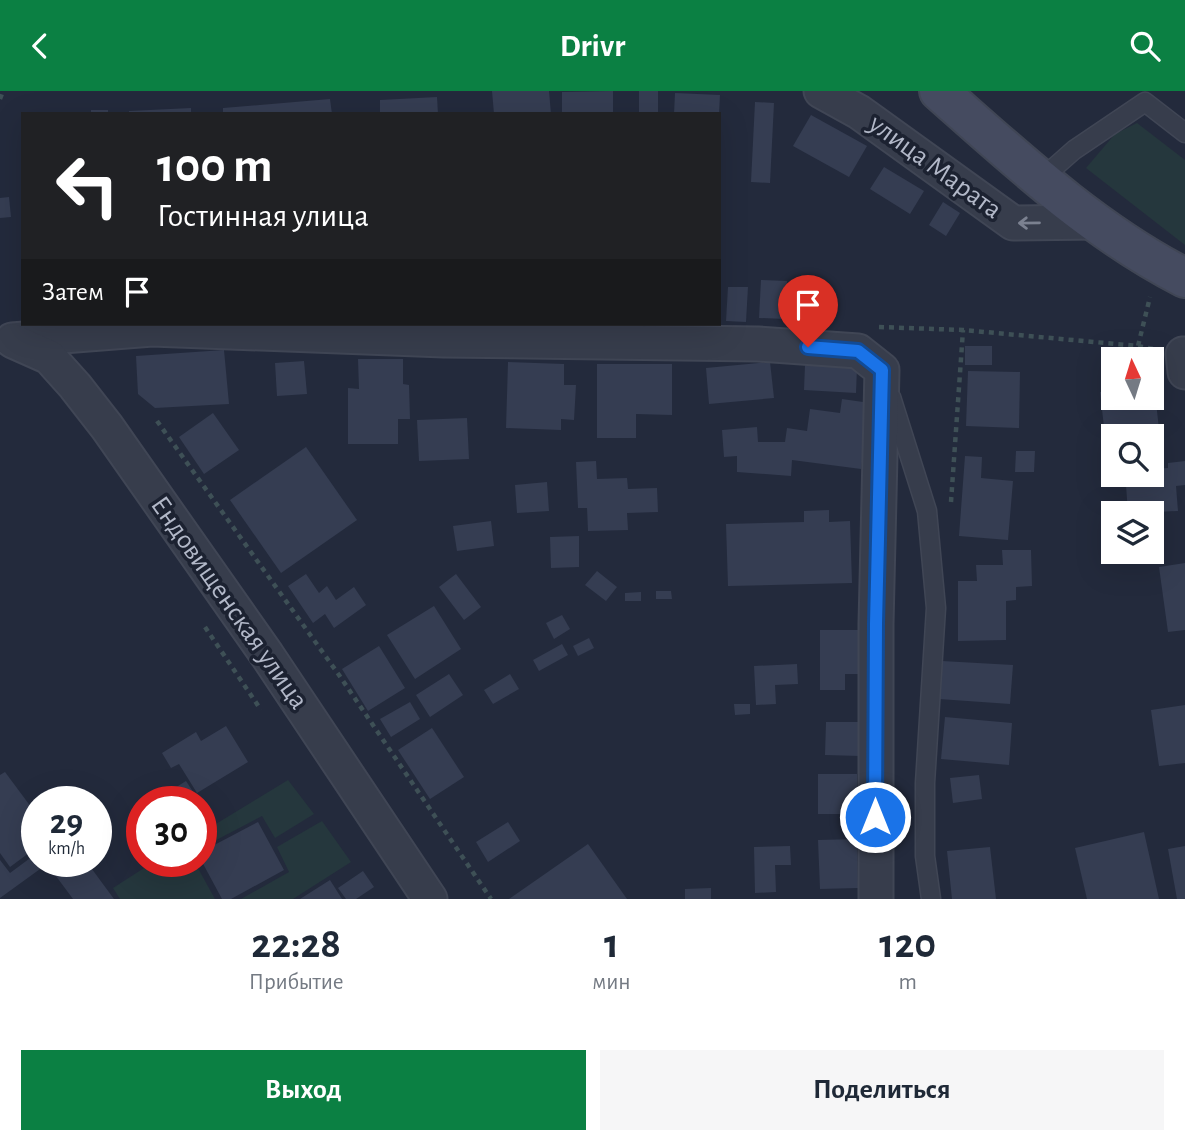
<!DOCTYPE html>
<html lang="ru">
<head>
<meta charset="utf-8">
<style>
	:root { --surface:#fff; --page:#f6f6f7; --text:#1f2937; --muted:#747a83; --accent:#0b8043 }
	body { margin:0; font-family:"Alegreya Sans",sans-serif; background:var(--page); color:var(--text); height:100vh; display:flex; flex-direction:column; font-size:26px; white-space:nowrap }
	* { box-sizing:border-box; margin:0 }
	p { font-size:23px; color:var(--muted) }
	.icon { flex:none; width:38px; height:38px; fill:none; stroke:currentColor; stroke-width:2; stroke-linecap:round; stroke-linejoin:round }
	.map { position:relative; height:808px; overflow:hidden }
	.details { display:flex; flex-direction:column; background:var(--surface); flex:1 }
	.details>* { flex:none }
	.banner { position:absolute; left:21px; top:21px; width:700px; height:214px; border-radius:0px; box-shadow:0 7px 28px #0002; background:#202124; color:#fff; overflow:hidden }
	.needle { width:46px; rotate:356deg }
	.fabs { position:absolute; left:1101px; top:256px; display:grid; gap:14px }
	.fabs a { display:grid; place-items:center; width:63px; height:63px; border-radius:0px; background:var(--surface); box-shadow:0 7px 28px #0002; font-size:35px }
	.speed { position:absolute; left:21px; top:695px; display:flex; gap:14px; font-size:35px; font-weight:700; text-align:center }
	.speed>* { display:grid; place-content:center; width:91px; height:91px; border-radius:50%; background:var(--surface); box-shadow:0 7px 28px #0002; line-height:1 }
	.speed small { font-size:18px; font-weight:400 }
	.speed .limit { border:10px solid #d22; background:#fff; color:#111 }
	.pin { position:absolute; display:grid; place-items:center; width:60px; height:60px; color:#fff; margin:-72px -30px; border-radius:50% 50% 50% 0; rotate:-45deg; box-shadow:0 0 7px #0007 }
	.pin .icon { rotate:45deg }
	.me { position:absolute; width:77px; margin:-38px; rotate:0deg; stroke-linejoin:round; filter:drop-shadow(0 0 5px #0008) }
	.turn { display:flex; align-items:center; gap:24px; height:147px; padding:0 21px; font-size:32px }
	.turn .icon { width:91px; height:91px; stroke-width:2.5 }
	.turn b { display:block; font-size:49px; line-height:60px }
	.then { display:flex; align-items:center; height:66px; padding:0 21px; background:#0003; gap:14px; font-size:26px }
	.eta { display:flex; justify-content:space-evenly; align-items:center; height:119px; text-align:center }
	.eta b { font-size:42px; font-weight:700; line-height:49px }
	.button { display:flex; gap:14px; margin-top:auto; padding:14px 21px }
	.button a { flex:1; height:80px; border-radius:0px; background:var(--accent); color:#fff; font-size:28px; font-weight:700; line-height:80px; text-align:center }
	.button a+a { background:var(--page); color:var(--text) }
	header { display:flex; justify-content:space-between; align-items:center; height:91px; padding:0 21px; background:var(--accent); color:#fff; font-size:32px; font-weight:700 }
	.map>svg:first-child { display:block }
	.green { fill:#25373d }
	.building { fill:#353d52 }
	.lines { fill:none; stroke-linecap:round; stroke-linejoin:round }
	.lane-casing { stroke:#404655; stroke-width:21 }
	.street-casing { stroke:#404655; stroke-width:37 }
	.secondary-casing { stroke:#404655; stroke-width:42 }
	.path { stroke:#3e5056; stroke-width:4.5; stroke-dasharray:5 5; stroke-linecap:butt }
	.lane { stroke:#373d4c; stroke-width:18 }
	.street { stroke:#373d4c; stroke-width:33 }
	.secondary { stroke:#454b60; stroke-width:38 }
	.oneway { stroke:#7b8190 }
	.route-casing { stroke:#114b97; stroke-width:18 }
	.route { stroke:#1a73e8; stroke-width:12 }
	.labels { text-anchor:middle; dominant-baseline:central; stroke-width:7; stroke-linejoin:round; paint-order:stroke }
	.street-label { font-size:28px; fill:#b2b8c8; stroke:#1c2231 }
</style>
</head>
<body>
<header><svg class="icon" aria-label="back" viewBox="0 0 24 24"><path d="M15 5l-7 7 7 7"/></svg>Drivr<svg class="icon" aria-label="search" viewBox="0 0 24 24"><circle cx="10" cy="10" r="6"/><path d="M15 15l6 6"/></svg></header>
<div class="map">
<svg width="1185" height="808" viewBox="0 0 1185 808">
	<rect width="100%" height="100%" fill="#232a3c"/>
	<g class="green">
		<polygon points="1137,32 1185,69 1185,154 1086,77 1115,43"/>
		<polygon points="288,689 314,723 275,747 262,725 201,757 201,742"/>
		<polygon points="322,730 351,771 293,808 241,808 289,781 277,756"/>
		<polygon points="155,770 194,770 215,808 120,808 113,797"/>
	</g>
	<g class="building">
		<polygon points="492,0 549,0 551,23 494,23"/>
		<polygon points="613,0 613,23 562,23 562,1"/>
		<rect x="639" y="0" width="19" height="23"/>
		<polygon points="675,2 720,4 719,23 674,23"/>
		<polygon points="437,6 438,23 380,23 380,9"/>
		<polygon points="330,8 332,23 223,23 223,17"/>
		<polygon points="755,11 774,12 770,92 751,91"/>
		<polygon points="191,17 191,23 129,23 129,20"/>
		<rect x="91" y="19" width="17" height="4"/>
		<polygon points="811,24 867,55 849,86 793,55"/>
		<polygon points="884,76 924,100 910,123 870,98"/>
		<polygon points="9,106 11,126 0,127 0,107"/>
		<polygon points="943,111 960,122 946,145 929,134"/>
		<polygon points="761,189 787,190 785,228 759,227"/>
		<polygon points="728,196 748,196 746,231 726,230"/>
		<polygon points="628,233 676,233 676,237 628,236"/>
		<rect x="965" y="255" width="27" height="19"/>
		<polygon points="224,259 229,313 155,317 138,303 136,265"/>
		<polygon points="358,268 403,268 403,293 409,294 410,328 398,328 398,353 348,353 348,297 359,298"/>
		<polygon points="304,270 307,303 277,305 275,272"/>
		<polygon points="508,271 564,273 564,294 576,294 574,329 561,328 561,339 506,337"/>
		<polygon points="770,271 774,307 709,313 706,277"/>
		<polygon points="597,273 672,273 672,324 636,323 636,347 597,347"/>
		<polygon points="805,274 857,276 856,302 804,299"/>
		<polygon points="968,280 1020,281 1019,337 966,335"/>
		<polygon points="1113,300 1113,306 1136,306 1137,313 1156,311 1162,365 1152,366 1152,345 1113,345 1113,371 1108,371 1100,301"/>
		<polygon points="842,308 870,312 861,378 792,369 791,385 737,381 737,365 724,366 722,339 757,336 758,351 785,351 787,337 807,340 810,318 840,322"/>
		<polygon points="213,322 239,359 204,383 179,346"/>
		<polygon points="467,327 469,368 419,370 417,329"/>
		<polygon points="306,356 357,429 281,482 230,409"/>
		<polygon points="1016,360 1035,360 1034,381 1015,381"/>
		<polygon points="965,365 982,366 981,387 1013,390 1008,449 959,445"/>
		<polygon points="596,370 597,388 627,387 628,398 657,397 658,421 627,422 628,439 588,440 587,417 578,417 576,371"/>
		<polygon points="1185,370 1185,394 1176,395 1178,420 1128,422 1126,394 1143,393 1143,383 1152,383 1152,378 1168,377 1168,372"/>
		<polygon points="547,391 549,420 517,422 515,394"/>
		<polygon points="829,419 829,431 850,430 852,492 728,495 726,433 804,431 804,420"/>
		<polygon points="491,430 494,455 457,460 453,435"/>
		<polygon points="579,445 579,476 551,477 550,446"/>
		<polygon points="1002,459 1031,459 1032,495 1016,496 1016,509 1006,510 1006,549 958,550 958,490 977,490 976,474 1003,474"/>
		<polygon points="1185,472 1185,539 1168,541 1159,476"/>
		<polygon points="597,480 617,496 606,510 585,494"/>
		<polygon points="306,483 319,502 327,495 336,509 354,496 366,514 334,537 325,523 313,532 288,495"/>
		<polygon points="456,483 481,516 464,529 439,496"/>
		<polygon points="656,500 671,500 672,508 656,508"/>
		<polygon points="641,501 641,510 625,510 625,502"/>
		<polygon points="434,515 461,558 415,588 387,544"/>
		<polygon points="562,524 570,538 554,548 546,532"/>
		<polygon points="820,539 859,539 859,583 845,583 845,599 820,599"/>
		<polygon points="589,547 594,557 578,565 573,555"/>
		<polygon points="562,553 568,564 539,580 533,569"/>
		<polygon points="379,555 405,597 368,620 342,578"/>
		<polygon points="942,570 1013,574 1010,613 939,608"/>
		<polygon points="797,573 798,593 775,594 776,613 756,614 754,575"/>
		<polygon points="449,583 463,604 430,626 416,604"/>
		<polygon points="510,583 519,598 493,613 484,599"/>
		<polygon points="410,611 420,628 391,646 380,628"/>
		<polygon points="734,613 750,613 750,623 735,624"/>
		<polygon points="1185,614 1185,672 1159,675 1151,619"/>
		<polygon points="945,626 1012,632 1009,674 941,668"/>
		<polygon points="826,631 860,631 860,665 825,664"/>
		<polygon points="226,635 248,671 197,702 179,673 171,677 162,662 196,641 201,650"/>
		<polygon points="432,637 464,686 430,708 398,659"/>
		<polygon points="5,681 37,724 37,756 10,776 0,762 0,684"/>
		<rect x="818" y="683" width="39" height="40"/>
		<polygon points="979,684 982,708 953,712 950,687"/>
		<polygon points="186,690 199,710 154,710"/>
		<polygon points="142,719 142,743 131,726"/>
		<polygon points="258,731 284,779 231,808 222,808 201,769 201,761"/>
		<polygon points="508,731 520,750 488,771 476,751"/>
		<polygon points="1144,741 1159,808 1087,808 1075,757"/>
		<polygon points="857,748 858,797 820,798 818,749"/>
		<polygon points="588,753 627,808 509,808"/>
		<polygon points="790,755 791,774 775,774 776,801 755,802 754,756"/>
		<polygon points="1185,755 1185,808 1177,808 1168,758"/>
		<polygon points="990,756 996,808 952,808 947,760"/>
		<polygon points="37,762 37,770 86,770 114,808 73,808 47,773 0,807 0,769 10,782"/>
		<polygon points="363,780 374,796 356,808 346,808 338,797"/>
		<polygon points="330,789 342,808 300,808"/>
		<polygon points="711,797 711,808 685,808 685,798"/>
	</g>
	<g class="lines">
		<defs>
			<g id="lane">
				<polyline points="1040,89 1074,59 1145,11 1185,42"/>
				<polyline points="891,306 927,420 936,517 925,692 925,765 931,808"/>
			</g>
			<g id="street">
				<polyline points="821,0 859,21 1013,132 1097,131"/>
				<polyline points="12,249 152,238 444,249 758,253 858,260 882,279 876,533 876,808"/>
				<polyline points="13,250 49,266 75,295 107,336 267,564 430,808"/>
				<polyline points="1183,263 1185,281"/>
			</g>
			<path id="secondary" d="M939,0C1016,68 1093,140 1185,187"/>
		</defs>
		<use href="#lane" class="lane-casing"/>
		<use href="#street" class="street-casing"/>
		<use href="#secondary" class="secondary-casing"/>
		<g class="path">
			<polyline points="0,8 3,0"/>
			<polyline points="879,236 963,239 1138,255 1150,206"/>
			<polyline points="1138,255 1154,258"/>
			<polyline points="157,330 339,584 491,808"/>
			<polyline points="951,411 963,239"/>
			<polyline points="205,536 261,619"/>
		</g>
		<use href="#lane" class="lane"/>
		<use href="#street" class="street"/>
		<use href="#secondary" class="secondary"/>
	</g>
	<defs><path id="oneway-shaft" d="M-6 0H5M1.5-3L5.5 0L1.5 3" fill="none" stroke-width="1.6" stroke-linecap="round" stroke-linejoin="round" transform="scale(1.75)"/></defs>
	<use class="oneway" href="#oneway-shaft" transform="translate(1029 132) rotate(179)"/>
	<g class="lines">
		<defs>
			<polyline id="route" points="808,256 858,260 882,279 876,533 875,726"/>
		</defs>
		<use href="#route" class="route-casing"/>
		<use href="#route" class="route"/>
	</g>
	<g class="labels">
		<g class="street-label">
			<text transform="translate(935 76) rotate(36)">улица Марата</text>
			<text transform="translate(229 512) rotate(55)">Ендовищенская улица</text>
		</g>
	</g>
</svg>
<div class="fabs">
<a><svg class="needle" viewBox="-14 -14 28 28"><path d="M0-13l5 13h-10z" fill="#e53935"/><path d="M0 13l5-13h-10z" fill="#747a83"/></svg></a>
<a><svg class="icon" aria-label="search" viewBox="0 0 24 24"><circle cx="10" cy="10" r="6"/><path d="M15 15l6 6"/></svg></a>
<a><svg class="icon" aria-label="layers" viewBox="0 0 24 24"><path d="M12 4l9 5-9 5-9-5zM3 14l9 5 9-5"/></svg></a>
</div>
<div class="speed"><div>29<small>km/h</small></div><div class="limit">30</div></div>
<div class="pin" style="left:808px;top:256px;background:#d93025"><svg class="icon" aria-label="arrive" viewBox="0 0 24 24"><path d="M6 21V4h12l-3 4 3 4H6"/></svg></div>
<svg class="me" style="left:875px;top:726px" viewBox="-20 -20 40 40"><circle r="17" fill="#1a73e8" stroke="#fff" stroke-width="3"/><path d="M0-11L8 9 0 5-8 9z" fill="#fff"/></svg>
<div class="banner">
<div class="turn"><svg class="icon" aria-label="left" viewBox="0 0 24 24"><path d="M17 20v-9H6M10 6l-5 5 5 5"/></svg><div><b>100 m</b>Гостинная улица</div></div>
<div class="then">Затем<svg class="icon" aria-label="arrive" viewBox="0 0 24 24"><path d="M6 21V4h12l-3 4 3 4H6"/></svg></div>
</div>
</div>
<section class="details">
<div class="eta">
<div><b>22:28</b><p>Прибытие</p></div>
<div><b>1</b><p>мин</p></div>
<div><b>120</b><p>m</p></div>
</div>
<div class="button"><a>Выход</a><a>Поделиться</a></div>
</section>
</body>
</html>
